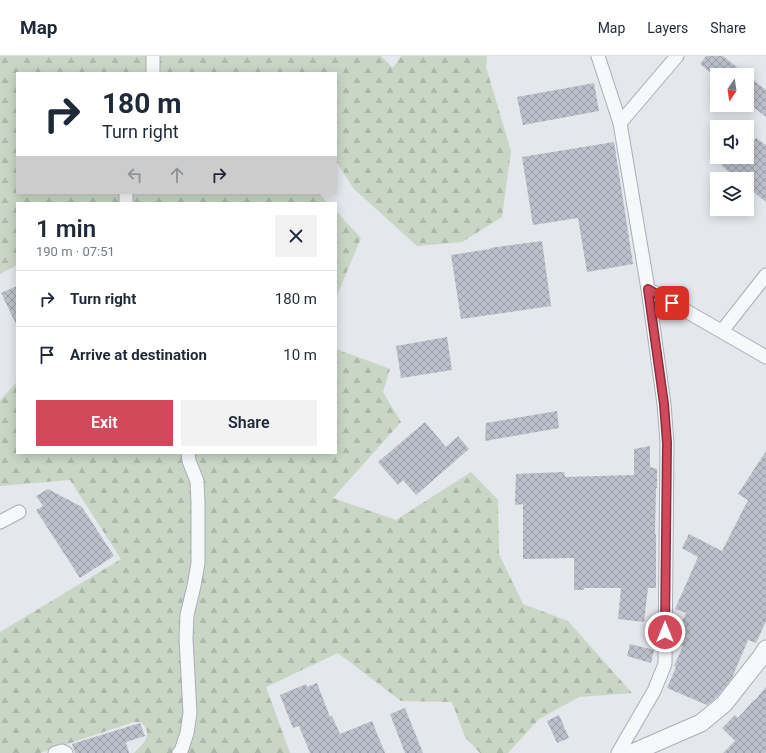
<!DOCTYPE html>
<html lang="en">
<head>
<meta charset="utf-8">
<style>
	:root { --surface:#fff; --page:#f2f2f3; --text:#1f2937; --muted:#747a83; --line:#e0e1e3; --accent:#d1495b }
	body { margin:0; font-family:Roboto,sans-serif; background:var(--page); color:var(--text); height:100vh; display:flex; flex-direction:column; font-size:15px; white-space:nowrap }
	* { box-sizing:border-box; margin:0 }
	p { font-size:13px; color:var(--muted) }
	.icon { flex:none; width:22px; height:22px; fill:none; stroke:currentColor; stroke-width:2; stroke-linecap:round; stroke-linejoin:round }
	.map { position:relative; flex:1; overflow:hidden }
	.drawer { position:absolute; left:16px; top:146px; width:321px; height:252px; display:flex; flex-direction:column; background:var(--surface); border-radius:0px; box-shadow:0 2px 10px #0003 }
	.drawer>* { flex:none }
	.hud { position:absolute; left:16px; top:16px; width:321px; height:122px; border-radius:0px; box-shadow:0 2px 10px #0003; background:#fff; color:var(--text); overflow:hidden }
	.needle { width:26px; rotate:193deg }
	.buttons { position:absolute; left:710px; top:12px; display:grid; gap:8px }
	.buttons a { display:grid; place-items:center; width:44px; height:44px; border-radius:0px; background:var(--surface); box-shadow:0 2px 10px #0003; font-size:20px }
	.pin { position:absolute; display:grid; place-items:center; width:34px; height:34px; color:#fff; margin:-17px; border-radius:8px; box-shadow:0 2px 6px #0006 }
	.me { position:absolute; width:44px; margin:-22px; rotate:0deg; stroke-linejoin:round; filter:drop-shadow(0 0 3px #0008) }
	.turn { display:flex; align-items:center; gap:14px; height:84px; padding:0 20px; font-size:18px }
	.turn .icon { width:52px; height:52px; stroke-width:2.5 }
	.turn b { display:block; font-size:28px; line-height:34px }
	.lanes { display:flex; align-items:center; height:38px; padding:0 20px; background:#0003; justify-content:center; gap:20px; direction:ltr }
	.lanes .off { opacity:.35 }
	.round { display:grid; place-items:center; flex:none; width:42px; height:42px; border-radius:0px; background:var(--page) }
	.headline { display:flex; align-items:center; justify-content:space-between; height:68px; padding:0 20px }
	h1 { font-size:24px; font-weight:600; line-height:30px }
	.cta { display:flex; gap:8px; margin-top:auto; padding:8px 20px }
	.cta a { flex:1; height:46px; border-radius:0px; background:var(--accent); color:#fff; font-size:16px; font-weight:600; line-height:46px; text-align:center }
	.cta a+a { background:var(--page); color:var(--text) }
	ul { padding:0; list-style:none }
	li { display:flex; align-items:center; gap:12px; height:56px; padding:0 20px; border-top:1px solid var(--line) }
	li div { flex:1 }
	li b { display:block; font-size:15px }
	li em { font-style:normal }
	header { display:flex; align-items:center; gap:24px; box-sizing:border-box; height:56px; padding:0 20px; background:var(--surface); border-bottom:1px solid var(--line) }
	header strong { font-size:19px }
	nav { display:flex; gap:22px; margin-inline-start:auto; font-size:14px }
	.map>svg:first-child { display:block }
	.forest { fill:url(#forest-firs) }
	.building { fill:url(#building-cross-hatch) }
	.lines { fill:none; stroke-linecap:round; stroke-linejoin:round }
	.minor-casing { stroke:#a9aeb7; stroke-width:15 }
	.tertiary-casing { stroke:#a9aeb7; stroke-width:19 }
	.minor { stroke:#f7f8fa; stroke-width:13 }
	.tertiary { stroke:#f7f8fa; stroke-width:17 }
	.route-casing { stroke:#882f3b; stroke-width:10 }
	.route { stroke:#d1495b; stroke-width:7 }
</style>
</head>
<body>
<header>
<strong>Map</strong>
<nav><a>Map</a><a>Layers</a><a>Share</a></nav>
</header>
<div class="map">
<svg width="766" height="697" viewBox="0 0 766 697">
	<defs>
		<pattern id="forest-firs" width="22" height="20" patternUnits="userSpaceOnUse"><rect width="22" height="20" fill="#c9d6c5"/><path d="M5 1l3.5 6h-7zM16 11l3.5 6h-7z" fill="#adb8ab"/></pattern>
		<pattern id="building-cross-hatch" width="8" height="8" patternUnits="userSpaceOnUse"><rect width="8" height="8" fill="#bbc0ca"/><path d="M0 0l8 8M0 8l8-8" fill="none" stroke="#989da6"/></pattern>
	</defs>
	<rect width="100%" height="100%" fill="#e4e7ec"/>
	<g class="forest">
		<polygon points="0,0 381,0 393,12 401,0 487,0 486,11 511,95 502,161 462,186 417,190 354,133 336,105 336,17 17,17 17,137 319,137 328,147 17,147 17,209 0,218"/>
		<polygon points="336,155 361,182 336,242"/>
		<path d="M336,293L390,313L383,336L401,366L333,442L396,464L471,416L498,444L499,498L523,548L568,565L632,637L579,641L539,663L508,697H480L465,681L452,646L401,645L338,597L266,631L290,697H134C144,687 154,679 141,666H134L40,697H0V576L121,503L70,424L0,430V344L17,326V397H336Z"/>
	</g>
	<g class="building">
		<polygon points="706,0 723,0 747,19 713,19 700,8"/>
		<polygon points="747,19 766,34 766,61 747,46"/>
		<polygon points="594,27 599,55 523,69 517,41"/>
		<polygon points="756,82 766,89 766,146 747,131 747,123 738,123 722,110 729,101 747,101 747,93"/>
		<polygon points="614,86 633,208 587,216 578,162 533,169 522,101"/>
		<polygon points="542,185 551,250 461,263 451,199 490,193 490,192"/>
		<polygon points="17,230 17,270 1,237"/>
		<polygon points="447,281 452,314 401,322 396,290"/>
		<polygon points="557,355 559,372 485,385 486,367"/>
		<polygon points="425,366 446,391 458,380 469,393 416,439 403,424 398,429 378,406"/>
		<polygon points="650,390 650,411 657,413 657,432 656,432 655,478 656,478 656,532 648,532 644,566 618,563 621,532 584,532 584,534 574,534 574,502 523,503 523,448 515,449 516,418 564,416 565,421 634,419 634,393"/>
		<polygon points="766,395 766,565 756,587 748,584 732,622 717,641 715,642 714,644 707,649 667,632 676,611 674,610 683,590 673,586 686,557 675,553 698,501 682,492 689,478 722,495 748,444 738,438"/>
		<polygon points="48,433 82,451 114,500 80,522 36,454 43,450 36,440"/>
		<polygon points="630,588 654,594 651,607 627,600"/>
		<polygon points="317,627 330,661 332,660 340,678 372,665 385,697 310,697 299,670 293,672 280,639 306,628 307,631"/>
		<polygon points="766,631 766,697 723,697 735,685 722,672 735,659 738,662 754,644 755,644"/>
		<polygon points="405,652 423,697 405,697 390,658"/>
		<polygon points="559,659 569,682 557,687 547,665"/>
		<polygon points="140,667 145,680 126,686 129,697 75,697 72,688"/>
	</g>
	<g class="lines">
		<defs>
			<g id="minor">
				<polyline points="598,0 620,67 648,233 664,348 667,387 665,608 654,635 618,697"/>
				<polyline points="153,17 153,0"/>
				<polyline points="620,67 677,0"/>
				<polyline points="126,147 126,137"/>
				<polyline points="648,233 766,301"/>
				<polyline points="722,275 766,219"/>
				<polyline points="0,466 19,456"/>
				<polyline points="55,697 62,695 66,697"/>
				<polyline points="179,697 181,695 187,677 190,657 186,582 187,559 194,530 198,507 198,447 197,425 189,405 188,397"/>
			</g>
			<polyline id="tertiary" points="632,697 701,667 724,648 761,601 766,593"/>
		</defs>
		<use href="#minor" class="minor-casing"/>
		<use href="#tertiary" class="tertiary-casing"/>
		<use href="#minor" class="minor"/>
		<use href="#tertiary" class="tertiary"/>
	</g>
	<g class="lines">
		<defs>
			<polyline id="route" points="665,576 667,387 664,348 648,233 672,247"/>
		</defs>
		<use href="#route" class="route-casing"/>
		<use href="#route" class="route"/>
	</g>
</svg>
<div class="buttons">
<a><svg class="needle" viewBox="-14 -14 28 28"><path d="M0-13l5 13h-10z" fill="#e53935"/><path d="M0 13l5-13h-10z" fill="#747a83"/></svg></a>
<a><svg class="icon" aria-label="sound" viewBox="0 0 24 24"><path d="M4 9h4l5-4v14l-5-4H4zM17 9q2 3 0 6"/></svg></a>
<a><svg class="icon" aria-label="layers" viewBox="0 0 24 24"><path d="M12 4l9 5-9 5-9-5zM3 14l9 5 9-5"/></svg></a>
</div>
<div class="pin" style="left:672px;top:247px;background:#d93025"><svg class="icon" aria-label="arrive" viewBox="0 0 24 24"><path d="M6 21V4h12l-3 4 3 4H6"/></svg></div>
<svg class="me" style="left:665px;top:576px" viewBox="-20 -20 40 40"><circle r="17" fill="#d1495b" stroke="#fff" stroke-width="3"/><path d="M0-11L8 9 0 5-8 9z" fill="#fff"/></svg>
<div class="hud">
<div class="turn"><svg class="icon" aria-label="right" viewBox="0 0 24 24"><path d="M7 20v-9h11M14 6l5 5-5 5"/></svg><div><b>180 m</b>Turn right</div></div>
<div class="lanes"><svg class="icon off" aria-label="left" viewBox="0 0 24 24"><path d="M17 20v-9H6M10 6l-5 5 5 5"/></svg><svg class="icon off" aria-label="ahead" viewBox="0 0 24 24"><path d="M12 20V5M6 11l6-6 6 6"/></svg><svg class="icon" aria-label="right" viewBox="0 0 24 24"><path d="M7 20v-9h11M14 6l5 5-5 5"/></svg></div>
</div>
<section class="drawer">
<div class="headline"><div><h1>1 min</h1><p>190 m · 07:51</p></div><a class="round"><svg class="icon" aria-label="close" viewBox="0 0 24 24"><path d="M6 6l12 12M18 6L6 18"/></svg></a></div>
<ul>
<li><svg class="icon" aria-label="right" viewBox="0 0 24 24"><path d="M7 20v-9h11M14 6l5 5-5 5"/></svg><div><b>Turn right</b></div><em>180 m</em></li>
<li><svg class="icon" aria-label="arrive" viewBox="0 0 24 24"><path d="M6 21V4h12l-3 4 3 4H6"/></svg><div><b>Arrive at destination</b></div><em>10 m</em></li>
</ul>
<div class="cta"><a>Exit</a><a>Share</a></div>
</section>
</div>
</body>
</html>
